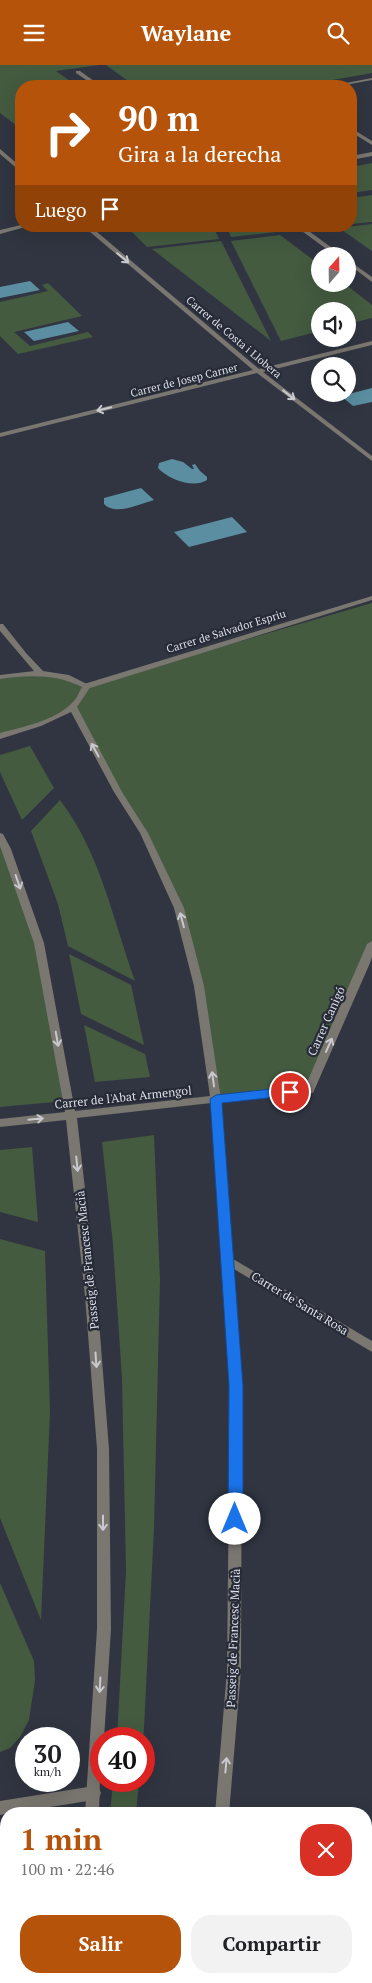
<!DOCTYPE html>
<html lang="es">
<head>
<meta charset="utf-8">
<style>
	:root { --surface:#fff; --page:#f2f2f2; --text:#202124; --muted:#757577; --accent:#b45309 }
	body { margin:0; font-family:"PT Serif",serif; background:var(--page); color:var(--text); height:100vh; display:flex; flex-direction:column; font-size:19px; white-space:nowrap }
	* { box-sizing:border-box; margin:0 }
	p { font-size:16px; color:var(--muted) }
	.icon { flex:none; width:28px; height:28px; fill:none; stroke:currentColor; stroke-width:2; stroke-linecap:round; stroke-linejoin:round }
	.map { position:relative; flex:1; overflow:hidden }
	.sheet { position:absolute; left:0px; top:1742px; width:372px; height:176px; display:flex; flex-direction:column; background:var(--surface); border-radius:20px 20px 0 0; box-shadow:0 5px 20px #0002 }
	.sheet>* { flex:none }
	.top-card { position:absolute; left:15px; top:15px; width:342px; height:152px; border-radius:20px; box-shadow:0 5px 20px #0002; background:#b45309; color:#fff; overflow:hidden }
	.needle { width:32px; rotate:20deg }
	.fabs { position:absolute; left:311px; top:182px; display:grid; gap:10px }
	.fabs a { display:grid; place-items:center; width:45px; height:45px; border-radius:50%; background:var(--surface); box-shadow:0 5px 20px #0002; font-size:25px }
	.speed { position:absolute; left:15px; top:1662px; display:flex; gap:10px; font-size:25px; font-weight:700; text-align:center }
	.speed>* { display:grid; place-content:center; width:65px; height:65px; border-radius:50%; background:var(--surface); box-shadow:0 5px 20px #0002; line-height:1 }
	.speed small { font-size:12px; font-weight:400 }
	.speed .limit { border:8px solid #d22; background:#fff; color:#111 }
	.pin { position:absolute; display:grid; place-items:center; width:42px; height:42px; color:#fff; margin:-21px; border:2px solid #fff; border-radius:50%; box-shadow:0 1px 5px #0007 }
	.me { position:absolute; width:55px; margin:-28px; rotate:0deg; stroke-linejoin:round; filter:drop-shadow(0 0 4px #0008) }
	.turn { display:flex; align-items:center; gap:18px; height:105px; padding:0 20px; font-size:22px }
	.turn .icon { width:65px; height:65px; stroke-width:2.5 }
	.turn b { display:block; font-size:35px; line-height:42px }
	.then { display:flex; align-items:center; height:48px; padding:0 20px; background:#0003; gap:10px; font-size:19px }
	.round { display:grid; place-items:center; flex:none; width:52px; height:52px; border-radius:20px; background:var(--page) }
	.summary { display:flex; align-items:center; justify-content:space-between; height:85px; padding:0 20px }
	h1 { font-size:30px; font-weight:700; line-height:38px; color:var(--accent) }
	.action { display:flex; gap:10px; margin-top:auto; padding:10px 20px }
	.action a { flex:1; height:58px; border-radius:20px; background:var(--accent); color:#fff; font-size:20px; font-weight:700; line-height:58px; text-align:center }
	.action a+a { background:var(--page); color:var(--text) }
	header { display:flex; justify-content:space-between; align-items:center; height:65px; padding:0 20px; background:var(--accent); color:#fff; font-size:22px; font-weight:700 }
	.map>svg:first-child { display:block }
	.green { fill:#445b40 }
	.water { fill:#5a8ea0 }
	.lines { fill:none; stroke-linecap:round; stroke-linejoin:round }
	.minor { fill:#7a7670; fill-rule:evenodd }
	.tertiary { fill:#7a7670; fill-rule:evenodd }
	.oneway { stroke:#c8c9ce }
	.route { fill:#1a73e8; stroke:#114b97 }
	.labels { text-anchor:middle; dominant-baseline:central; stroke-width:4.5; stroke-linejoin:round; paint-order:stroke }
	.far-street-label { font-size:11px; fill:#dbdee6; stroke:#272b37 }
	.street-label { font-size:12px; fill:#dbdee6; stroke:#272b37 }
</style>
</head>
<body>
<header><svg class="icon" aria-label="menu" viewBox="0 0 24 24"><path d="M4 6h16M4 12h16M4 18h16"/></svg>Waylane<svg class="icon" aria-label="search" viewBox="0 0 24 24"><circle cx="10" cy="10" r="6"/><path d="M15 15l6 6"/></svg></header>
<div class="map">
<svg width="372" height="1918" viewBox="0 0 372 1918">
	<rect width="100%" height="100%" fill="#303541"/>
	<g class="green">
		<polygon points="0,0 99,0 56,6 77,21 21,21 21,64 0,48"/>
		<polygon points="106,0 372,0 372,8 299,21 135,21"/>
		<polygon points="372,98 372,125 351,128 351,102"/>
		<polygon points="372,130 372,157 351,159 351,133"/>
		<polygon points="372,159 372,186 339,163"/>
		<polygon points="157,161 213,161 219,174 147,182 130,165"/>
		<polygon points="226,161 269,161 277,167 231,172"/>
		<polygon points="280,170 320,200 320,219 345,219 372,240 372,253 348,259 348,246 320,246 320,266 281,276 231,176"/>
		<polygon points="221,176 271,276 152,184"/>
		<polygon points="48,218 82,251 14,267 30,281 88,267 93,272 18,289 0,271 0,237 48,226 42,220"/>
		<polygon points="372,538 372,879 309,1025 216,1034 179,843 144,768 73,642 38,660 0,671 0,612 40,608 87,621"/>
		<polygon points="30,681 54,723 22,755 0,707 0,690"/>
		<path d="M60,735C100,787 113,855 135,916L68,881L58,839L31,766Z"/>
		<polygon points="0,770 42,880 65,1036 0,1042"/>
		<polygon points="69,889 131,920 144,980 81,949"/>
		<polygon points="84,960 145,989 150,1012 95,1017"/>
		<polygon points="154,1070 160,1215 154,1463 144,1663 143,1674 117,1674 126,1506 122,1313 113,1179 102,1077"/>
		<polygon points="32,1082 38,1157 0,1147 0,1085"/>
		<polygon points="0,1174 45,1186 50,1347 41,1555 0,1453"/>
		<polygon points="0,1518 34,1596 35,1615 29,1655 20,1672 10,1683 0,1687"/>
		<polygon points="113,1716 139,1716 136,1749 110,1749"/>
		<polygon points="6,1779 6,1889 2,1918 0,1918 0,1780"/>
	</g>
	<g class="water">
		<polygon points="30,216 40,225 0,233 0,222"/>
		<polygon points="68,257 79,266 34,276 24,267"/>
		<polygon points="372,323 372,337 353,341 341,331"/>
		<path d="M172,394L183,397L192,404H194L192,400L195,399L200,406L207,412V415C193,424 168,414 158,403L159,398Z"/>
		<path d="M141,423L154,435C140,439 115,451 104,439V433Z"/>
		<polygon points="232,452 247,467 189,482 174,467"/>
	</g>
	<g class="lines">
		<g class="minor">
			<polygon points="76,6 80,6 101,21 95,21 76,8"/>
			<polygon points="372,13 372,15 340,21 330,21"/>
			<polygon points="351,63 372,76 372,80 351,67"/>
			<polygon points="0,84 21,102 21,107 0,89"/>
			<polygon points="372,87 372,91 351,95 351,91"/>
			<polygon points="21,160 29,161 0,169 0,165"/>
			<polygon points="83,161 90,161 259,304 372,276 372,280 263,307 372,391 372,396 257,308 0,372 0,368 253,305"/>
			<polygon points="295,161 302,161 343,191 336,191"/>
			<polygon points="348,195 372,212 372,217 348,199"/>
			<polygon points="372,531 372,535 90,623 87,623 83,621 84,619"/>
			<polygon points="372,876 372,892 370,898 313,1028 216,1038 212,1037 211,1034 212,1031 216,1030 305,1022 367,879"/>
			<polygon points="228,1191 372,1276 372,1287 224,1198 222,1195 224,1192"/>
			<polygon points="94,1721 99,1723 101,1728 99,1733 94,1735 0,1750 0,1736"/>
		</g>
		<g class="tertiary">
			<path d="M0,559H3L26,588L43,606L69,610L91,621L77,642L122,727L148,768L184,843L204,921L221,1034L242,1321L241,1605L229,1749H215L227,1605L230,1321L211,1038L77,1053L97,1231L109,1384L111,1564L104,1674H101L99,1749H85L97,1564V1384L85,1231L66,1055L0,1062V1054L65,1047L34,878L0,781V768L3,769L11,784L44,878L75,1046L210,1031L194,921L174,843L140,768L114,727L71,647L41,661L0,674V668C23,662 54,656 72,638C77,634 79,627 82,622C56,609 29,610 0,614V610L34,606L0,566Z"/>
			<rect x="63" y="1912" width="16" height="6"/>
			<rect x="200" y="1912" width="16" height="6"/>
		</g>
	</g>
	<defs><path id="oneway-shaft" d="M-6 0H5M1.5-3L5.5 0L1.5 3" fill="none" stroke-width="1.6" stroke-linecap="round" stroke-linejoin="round" transform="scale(1.25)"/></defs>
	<g class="oneway">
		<use href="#oneway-shaft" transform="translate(123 193) rotate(40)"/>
		<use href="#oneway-shaft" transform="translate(289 330) rotate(38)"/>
		<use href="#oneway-shaft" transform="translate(104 344) rotate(166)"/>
		<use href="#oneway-shaft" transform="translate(95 685) rotate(-119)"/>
		<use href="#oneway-shaft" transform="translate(18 817) rotate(71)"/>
		<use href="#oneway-shaft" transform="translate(182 855) rotate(-105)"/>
		<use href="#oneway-shaft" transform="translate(57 974) rotate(80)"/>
		<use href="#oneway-shaft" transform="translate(329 980) rotate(-66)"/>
		<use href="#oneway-shaft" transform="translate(213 1014) rotate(-98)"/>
		<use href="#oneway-shaft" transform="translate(36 1054) rotate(-6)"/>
		<use href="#oneway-shaft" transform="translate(77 1099) rotate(84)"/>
		<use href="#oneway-shaft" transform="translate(96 1295) rotate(86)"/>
		<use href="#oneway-shaft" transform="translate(103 1458) rotate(90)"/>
		<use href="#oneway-shaft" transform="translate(100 1620) rotate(93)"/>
		<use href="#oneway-shaft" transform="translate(226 1700) rotate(-85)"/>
	</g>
	<polygon class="route" points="290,1022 296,1027 295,1030 222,1038 243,1321 243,1454 240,1458 235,1460 230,1458 228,1454 229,1321 210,1034 216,1030"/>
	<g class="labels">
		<g class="far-street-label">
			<text transform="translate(234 272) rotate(40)">Carrer de Costa i Llobera</text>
			<text transform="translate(184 315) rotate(-14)">Carrer de Josep Carner</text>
			<text transform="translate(226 566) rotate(-17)">Carrer de Salvador Espriu</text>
		</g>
		<g class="street-label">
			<text transform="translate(326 956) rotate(-66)">Carrer Canigó</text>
			<text transform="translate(123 1032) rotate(-6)">Carrer de l'Abat Armengol</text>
			<text transform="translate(87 1195) rotate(-96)">Passeig de Francesc Macià</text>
			<text transform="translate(300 1238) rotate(31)">Carrer de Santa Rosa</text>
			<text transform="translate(233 1573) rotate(-88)">Passeig de Francesc Macià</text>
		</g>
	</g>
</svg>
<div class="fabs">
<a><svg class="needle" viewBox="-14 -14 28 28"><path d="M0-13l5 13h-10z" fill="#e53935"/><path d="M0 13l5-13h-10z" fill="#757577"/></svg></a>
<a><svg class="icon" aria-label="sound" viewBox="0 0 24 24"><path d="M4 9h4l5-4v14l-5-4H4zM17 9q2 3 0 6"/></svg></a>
<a><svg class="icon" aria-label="search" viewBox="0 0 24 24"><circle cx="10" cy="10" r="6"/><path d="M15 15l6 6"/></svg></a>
</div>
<div class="speed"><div>30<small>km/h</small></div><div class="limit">40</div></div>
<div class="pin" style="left:290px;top:1027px;background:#d93025"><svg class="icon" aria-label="arrive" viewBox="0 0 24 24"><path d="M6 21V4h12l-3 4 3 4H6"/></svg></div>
<svg class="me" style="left:235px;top:1454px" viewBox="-20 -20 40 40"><circle r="19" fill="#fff"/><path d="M0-13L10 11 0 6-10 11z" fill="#1a73e8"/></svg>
<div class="top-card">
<div class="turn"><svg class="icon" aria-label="right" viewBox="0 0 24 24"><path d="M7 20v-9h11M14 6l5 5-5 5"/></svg><div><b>90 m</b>Gira a la derecha</div></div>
<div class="then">Luego<svg class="icon" aria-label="arrive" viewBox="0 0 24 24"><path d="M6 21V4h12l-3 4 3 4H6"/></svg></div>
</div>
<section class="sheet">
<div class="summary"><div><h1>1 min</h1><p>100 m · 22:46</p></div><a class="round" style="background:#d93025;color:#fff"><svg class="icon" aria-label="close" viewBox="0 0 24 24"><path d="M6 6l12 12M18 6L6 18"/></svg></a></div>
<div class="action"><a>Salir</a><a>Compartir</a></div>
</section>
</div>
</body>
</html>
